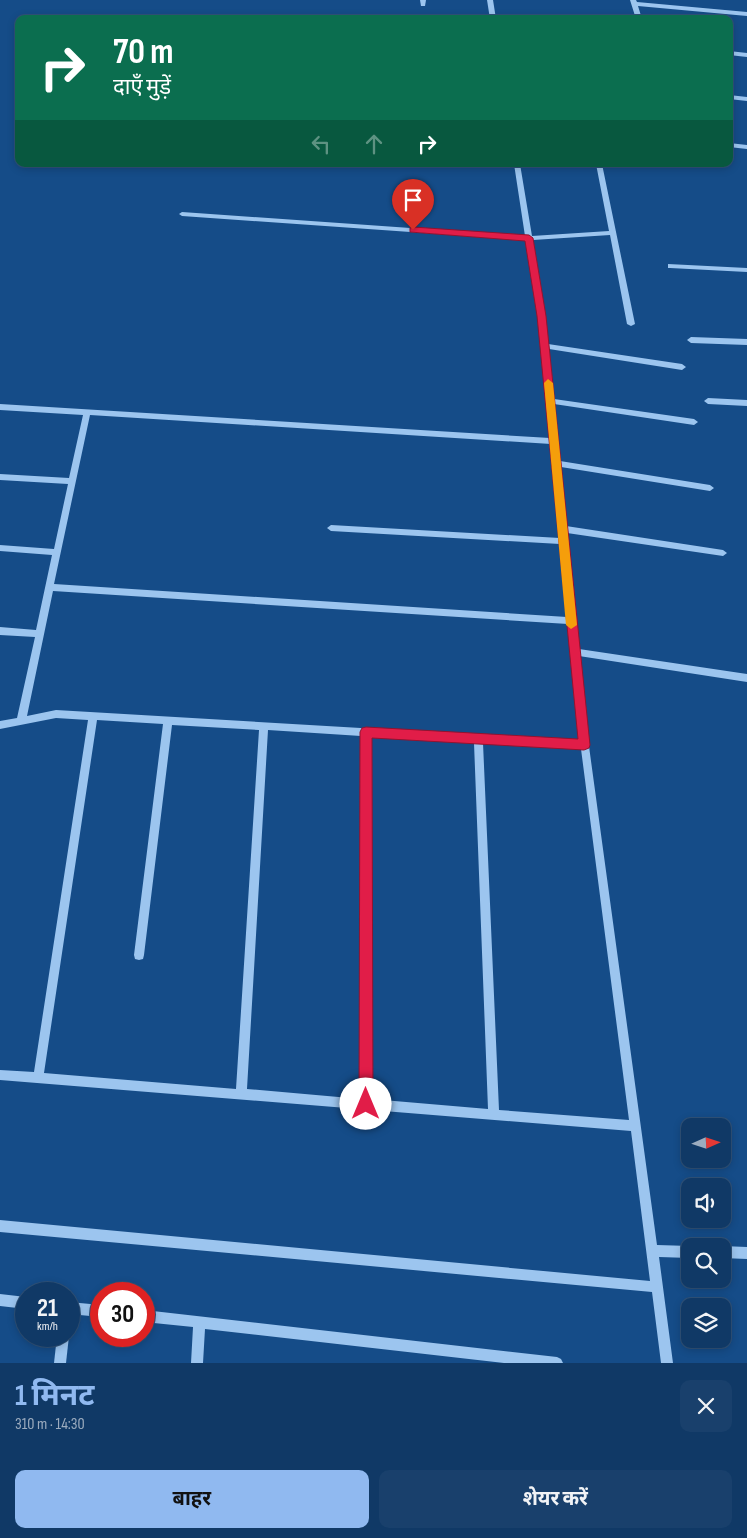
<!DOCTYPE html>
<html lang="hi">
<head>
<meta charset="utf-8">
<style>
	:root { --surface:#103966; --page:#19406c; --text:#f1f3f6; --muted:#9cacbf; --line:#30537a; --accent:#90b9f0 }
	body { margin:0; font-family:"Sofia Sans Condensed","Noto Sans Devanagari",sans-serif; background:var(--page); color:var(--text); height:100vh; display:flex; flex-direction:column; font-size:19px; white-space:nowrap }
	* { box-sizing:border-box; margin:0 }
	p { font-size:16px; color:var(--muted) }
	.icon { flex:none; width:28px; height:28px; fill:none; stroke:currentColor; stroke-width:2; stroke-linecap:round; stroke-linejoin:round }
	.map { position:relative; height:1363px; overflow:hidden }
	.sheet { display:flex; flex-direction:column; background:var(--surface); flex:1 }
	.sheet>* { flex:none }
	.guide { position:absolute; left:15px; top:15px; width:718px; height:152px; border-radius:10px; box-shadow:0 2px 8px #0003,0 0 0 1px var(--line); background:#0b6e4f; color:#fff; overflow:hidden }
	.needle { width:32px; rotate:87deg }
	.controls { position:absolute; left:681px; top:1118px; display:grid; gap:10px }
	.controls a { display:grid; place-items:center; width:50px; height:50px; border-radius:10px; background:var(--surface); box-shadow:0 2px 8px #0003,0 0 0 1px var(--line); font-size:25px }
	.speed { position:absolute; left:15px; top:1282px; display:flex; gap:10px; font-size:25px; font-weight:700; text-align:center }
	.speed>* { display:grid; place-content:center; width:65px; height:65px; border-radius:50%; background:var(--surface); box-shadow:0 2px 8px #0003,0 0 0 1px var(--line); line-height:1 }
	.speed small { font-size:12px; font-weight:400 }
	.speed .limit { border:8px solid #d22; background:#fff; color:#111 }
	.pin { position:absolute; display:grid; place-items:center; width:42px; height:42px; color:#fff; margin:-51px -21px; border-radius:50% 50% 50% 0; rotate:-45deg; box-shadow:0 0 5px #0007 }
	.pin .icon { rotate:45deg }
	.me { position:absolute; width:55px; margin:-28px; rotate:0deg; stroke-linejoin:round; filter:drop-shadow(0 0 4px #0008) }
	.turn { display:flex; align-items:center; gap:18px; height:105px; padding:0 15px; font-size:22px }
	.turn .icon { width:65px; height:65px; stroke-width:2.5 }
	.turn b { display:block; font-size:35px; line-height:42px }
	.lanes { display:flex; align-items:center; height:48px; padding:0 15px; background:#0003; justify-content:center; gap:25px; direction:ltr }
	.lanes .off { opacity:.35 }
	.round { display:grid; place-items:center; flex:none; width:52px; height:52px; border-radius:10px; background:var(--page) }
	.head { display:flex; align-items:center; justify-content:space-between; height:85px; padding:0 15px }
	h1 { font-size:30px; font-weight:700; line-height:38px; color:var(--accent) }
	.cta { display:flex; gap:10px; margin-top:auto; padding:10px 15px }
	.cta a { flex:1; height:58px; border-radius:10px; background:var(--accent); color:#111; font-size:20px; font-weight:700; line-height:58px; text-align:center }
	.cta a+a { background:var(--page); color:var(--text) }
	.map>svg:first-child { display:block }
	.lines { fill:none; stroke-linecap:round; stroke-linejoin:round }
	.minor { fill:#9cc5ef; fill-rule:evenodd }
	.route { fill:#e11d48; stroke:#92132f }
	.slow { fill:#f59e0b }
</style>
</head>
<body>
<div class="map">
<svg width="747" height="1363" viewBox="0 0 747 1363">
	<rect width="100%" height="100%" fill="#154c88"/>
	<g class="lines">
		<g class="minor">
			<polygon points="420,0 426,0 425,6 421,6"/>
			<polygon points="487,0 493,0 496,19 490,19"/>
			<polygon points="630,0 636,0 637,2 747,12 747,16 638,6 642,19 636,19"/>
			<polygon points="729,51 747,53 747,57 729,55"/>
			<polygon points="729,95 747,97 747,101 729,99"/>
			<polygon points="729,143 747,145 747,149 729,147"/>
			<path d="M514,164H520L532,236L609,231L596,164H602L635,324L631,326L627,324L610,235L533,240L545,316L548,344L682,364L686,367L682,370L549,349L554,399L694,419L698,422L694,425L554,404L560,461L710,485L714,488L710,491L561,467L566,526L723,550L727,553L723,556L567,533L579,649L747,674V682L579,656L585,717L657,1245L690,1246V1258L659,1257L673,1363H661L652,1292L0,1232V1220L650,1281L631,1131L0,1080V1070L34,1072L88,720L56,718L0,729V721L17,718L35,637L0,635V627L36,630L52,555L0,551V545L54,549L68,484L0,480V474L69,478L83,415L0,410V404L550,438L539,316L526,240L182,216L179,214L182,212L525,236ZM90,415L551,444L560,538L331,525L327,528L331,531L560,544L567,617L54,584ZM53,591L568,624L580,741L56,710L27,716ZM97,720L163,724L134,955L135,959L139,960L143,959L144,955L172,725L259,730L236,1089L44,1073ZM268,730L361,736V1099L247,1089ZM371,736L474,743L488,1109L371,1099ZM483,743L581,749L629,1120L499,1110Z"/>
			<polygon points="668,264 747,268 747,272 670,268 668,268"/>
			<polygon points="691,337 747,339 747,345 691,343 687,340"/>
			<polygon points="708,398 747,400 747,406 708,404 704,401"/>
			<polygon points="722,1246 747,1247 747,1259 722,1258"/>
			<polygon points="0,1294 26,1297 26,1309 0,1306"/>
			<polygon points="69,1302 101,1305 101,1317 69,1314"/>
			<polygon points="144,1310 557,1357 561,1359 563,1363 504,1363 205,1329 203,1363 191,1363 193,1327 144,1322"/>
			<polygon points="57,1336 69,1336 66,1363 54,1363"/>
		</g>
	</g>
	<polygon class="route" points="413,227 529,235 533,238 546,316 590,745 589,748 584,750 372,738 373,1104 371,1108 366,1111 361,1108 359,1104 360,732 362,728 366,727 578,739 537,316 525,241 410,232 410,228"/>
	<polygon class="slow" points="548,379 553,383 577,625 571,629 566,625 544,383"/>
</svg>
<div class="controls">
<a><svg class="needle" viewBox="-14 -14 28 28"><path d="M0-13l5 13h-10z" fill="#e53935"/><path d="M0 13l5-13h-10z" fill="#9cacbf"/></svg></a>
<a><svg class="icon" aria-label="sound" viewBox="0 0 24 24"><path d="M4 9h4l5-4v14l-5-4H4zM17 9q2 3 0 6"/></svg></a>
<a><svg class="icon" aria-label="search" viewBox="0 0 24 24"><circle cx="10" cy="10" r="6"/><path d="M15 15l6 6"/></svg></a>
<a><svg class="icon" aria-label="layers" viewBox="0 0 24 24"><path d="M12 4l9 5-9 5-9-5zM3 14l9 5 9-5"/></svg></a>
</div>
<div class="speed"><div>21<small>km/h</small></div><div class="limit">30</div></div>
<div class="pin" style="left:413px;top:230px;background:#d93025"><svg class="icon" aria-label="arrive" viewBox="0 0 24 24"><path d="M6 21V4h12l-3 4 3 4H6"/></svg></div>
<svg class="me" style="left:366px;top:1104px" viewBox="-20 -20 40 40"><circle r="19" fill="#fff"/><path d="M0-13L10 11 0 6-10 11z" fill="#e11d48"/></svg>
<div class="guide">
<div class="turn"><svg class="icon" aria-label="right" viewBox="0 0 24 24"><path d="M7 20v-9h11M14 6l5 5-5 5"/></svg><div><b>70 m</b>दाएँ मुड़ें</div></div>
<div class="lanes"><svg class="icon off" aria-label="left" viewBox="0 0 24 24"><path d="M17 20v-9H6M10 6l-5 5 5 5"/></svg><svg class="icon off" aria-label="ahead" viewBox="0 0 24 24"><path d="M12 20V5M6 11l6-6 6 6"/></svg><svg class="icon" aria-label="right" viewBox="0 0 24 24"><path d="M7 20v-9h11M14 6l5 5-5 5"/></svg></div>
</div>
</div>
<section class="sheet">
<div class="head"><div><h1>1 मिनट</h1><p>310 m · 14:30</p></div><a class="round"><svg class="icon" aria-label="close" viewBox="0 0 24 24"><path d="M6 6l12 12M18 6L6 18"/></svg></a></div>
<div class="cta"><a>बाहर</a><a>शेयर करें</a></div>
</section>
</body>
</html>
